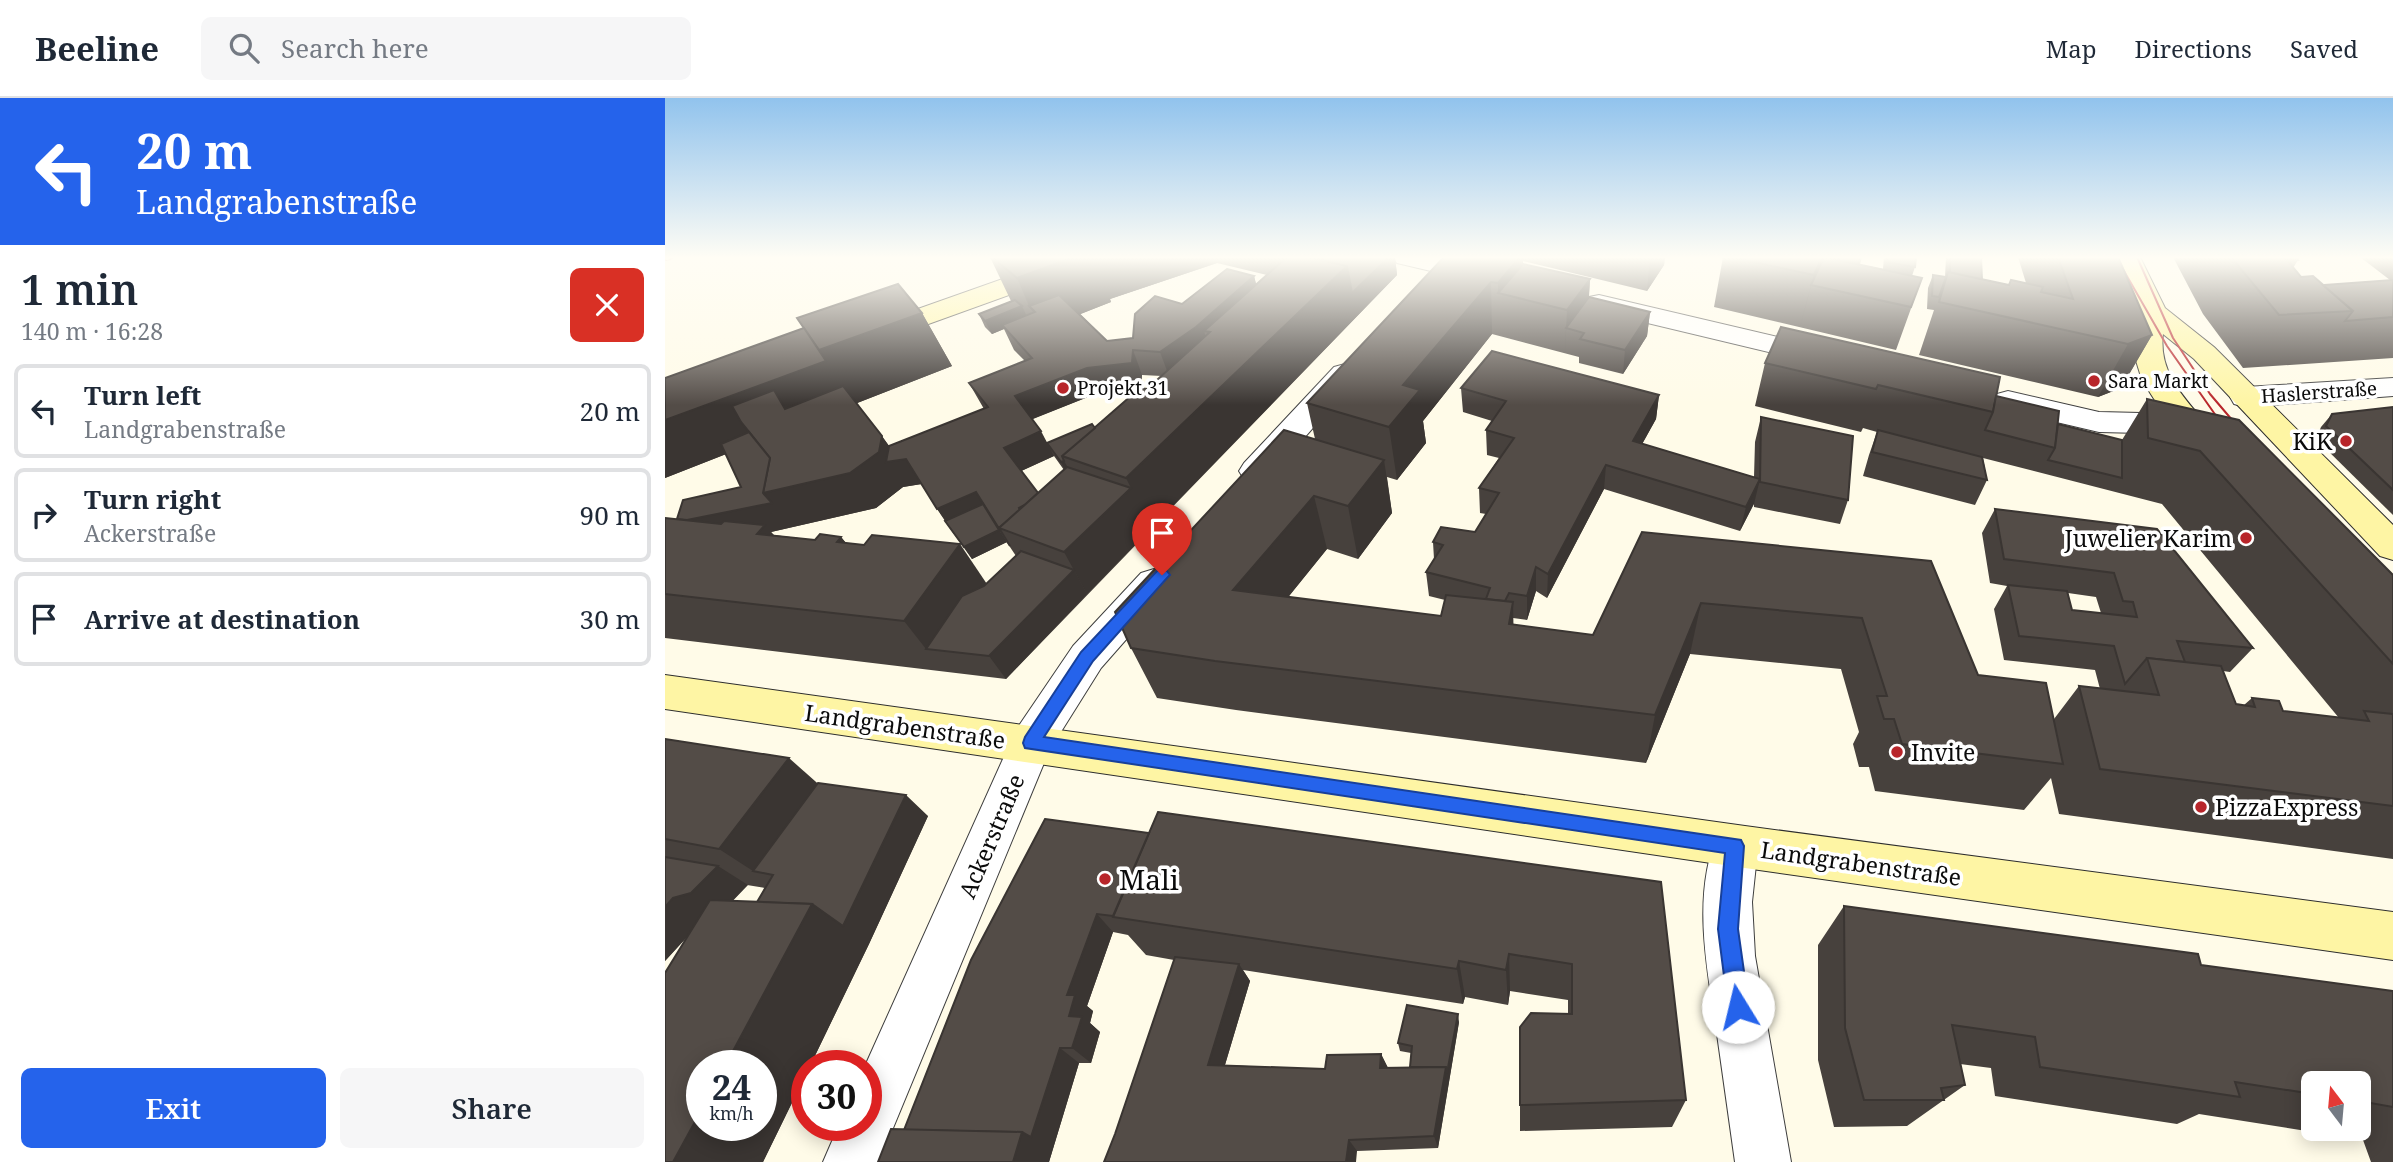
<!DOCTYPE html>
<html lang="en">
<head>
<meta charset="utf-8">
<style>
	:root { --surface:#fff; --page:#f6f6f7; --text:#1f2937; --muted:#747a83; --line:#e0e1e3; --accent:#2563eb }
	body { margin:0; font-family:"Noto Serif",serif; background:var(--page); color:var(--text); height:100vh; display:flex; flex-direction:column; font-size:26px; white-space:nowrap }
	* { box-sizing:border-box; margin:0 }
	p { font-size:23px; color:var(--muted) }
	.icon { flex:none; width:38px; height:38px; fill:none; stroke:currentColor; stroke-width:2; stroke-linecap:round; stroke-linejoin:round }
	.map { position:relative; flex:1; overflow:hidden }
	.sheet { display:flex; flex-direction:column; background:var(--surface); width:665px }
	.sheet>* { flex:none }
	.top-card { background:#2563eb; color:#fff; overflow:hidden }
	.needle { width:46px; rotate:344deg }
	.controls { position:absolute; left:1636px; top:973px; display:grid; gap:14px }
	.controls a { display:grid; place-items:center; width:70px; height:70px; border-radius:10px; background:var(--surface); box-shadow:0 4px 18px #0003; font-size:35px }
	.speed { position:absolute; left:21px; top:952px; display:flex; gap:14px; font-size:35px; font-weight:700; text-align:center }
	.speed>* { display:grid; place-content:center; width:91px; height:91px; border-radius:50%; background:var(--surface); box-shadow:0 4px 18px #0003; line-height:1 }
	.speed small { font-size:18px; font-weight:400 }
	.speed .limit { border:10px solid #d22; background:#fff; color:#111 }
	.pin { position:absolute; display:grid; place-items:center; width:60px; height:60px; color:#fff; margin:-72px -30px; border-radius:50% 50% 50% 0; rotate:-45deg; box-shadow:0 0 7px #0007 }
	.pin .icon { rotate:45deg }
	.me { position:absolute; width:77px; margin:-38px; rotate:351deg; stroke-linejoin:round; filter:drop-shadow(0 0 5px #0008) }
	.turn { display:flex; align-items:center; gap:24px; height:147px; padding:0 21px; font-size:32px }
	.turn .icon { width:91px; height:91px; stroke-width:2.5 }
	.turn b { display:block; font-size:49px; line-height:60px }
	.round { display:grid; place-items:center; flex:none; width:74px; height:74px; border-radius:10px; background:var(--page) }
	.headline { display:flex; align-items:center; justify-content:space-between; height:119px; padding:0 21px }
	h1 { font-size:42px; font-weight:600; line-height:52px }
	.action { display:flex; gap:14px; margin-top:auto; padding:14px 21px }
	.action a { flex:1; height:80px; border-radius:10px; background:var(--accent); color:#fff; font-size:28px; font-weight:600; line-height:80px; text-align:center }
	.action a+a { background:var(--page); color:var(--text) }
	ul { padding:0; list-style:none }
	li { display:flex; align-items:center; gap:21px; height:94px; margin:0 14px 10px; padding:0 7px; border:4px solid var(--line); border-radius:10px }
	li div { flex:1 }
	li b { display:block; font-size:26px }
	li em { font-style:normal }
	header { display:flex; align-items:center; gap:42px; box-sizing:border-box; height:98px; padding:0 35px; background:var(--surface); border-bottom:2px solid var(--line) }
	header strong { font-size:33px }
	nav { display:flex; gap:38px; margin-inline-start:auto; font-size:24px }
	.search { width:490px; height:63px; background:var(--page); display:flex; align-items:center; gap:18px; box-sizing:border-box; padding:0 24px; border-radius:10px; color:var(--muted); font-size:26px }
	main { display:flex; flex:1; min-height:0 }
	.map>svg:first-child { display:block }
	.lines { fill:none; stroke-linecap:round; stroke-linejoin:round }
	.street-casing { stroke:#3e3e3e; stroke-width:2 }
	.secondary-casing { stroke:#2d2d2d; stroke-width:2 }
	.street { fill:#fff; fill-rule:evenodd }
	.secondary { fill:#fef5a4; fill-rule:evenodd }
	.tram { stroke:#b8252a; stroke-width:2 }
	.rail-casing { stroke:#b8252a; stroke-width:6 }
	.rail { stroke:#fff; stroke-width:4.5; stroke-dasharray:12; stroke-linecap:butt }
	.wall { fill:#47413d; fill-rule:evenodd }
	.shaded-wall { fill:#3a3532 }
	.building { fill:#534c47; stroke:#3a3532; stroke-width:2 }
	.route { fill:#2563eb; stroke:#184099; stroke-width:2 }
	.poi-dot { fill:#b8252a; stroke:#fff; stroke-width:2.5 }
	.labels { text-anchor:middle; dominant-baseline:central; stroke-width:7; stroke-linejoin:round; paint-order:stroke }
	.far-poi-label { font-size:19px; fill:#0b0b0b; stroke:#fff; text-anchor:start }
	.far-street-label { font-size:19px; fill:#0b0b0b; stroke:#fff }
	.poi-label { font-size:23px; fill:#0b0b0b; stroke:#fff; text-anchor:end }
	.street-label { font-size:23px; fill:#0b0b0b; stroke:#fff }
	.near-poi-label { font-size:28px; fill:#0b0b0b; stroke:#fff; text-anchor:start }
</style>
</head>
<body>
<header>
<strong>Beeline</strong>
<div class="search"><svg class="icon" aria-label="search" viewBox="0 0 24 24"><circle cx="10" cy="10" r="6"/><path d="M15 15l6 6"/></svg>Search here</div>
<nav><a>Map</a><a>Directions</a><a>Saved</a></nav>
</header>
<main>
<section class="sheet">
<div class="top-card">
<div class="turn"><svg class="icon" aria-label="left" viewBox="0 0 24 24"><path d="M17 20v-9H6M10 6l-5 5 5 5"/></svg><div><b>20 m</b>Landgrabenstraße</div></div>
</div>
<div class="headline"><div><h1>1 min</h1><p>140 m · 16:28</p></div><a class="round" style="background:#d93025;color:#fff"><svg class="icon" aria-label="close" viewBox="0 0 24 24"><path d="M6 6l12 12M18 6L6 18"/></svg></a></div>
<ul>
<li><svg class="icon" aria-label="left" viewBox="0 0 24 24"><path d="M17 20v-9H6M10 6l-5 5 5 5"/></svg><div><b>Turn left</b><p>Landgrabenstraße</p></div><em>20 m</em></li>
<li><svg class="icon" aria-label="right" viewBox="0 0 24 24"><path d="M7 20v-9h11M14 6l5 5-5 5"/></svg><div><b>Turn right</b><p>Ackerstraße</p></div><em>90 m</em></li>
<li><svg class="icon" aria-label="arrive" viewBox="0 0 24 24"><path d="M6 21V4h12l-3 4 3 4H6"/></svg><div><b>Arrive at destination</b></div><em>30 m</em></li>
</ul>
<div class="action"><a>Exit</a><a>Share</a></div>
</section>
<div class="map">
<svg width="1728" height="1064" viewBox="0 0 1728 1064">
	<rect width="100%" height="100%" fill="#fffbe8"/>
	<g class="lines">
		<defs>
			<g id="street">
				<polygon points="728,159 772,159 830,172 834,178 830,184 821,186 732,165"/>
				<polygon points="934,197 1168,252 1173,258 1168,264 1158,267 924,211 920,205 924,199"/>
				<polygon points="680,266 691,269 695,275 691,281 603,381 591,384 579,381 574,373 579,365 669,269"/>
				<polygon points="1728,280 1728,298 1580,309 1569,306 1565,299 1569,292 1580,289"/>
				<polygon points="1343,293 1434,314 1518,316 1529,319 1534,326 1529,333 1518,336 1434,334 1332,310 1328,303 1332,296"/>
				<polygon points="489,471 502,475 507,485 502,495 436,570 384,653 214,1064 158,1064 174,1027 201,1027 200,968 351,632 408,548 476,475"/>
				<path d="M1070,727L1086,733L1093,748L1087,804L1090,858L1126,1064H1070C1064,1021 1058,978 1052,936C1042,871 1026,795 1054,733Z"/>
			</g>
			<g id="secondary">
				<polygon points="400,159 437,159 433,165 219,242 209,245 199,242 195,236 199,230"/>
				<path d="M1449,159H1475L1500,210L1549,249L1728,427V462L1715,458L1529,261L1498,236C1492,284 1534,311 1557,347L1552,354L1541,358L1530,354L1496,312L1477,282L1468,253L1474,214Z"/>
				<polygon points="0,577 1080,728 1728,814 1728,862 1080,770 0,611"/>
			</g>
		</defs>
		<use href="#street" class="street-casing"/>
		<use href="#secondary" class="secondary-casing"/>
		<use href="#street" class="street"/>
		<use href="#secondary" class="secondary"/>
		<g class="tram">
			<polyline points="1451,159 1502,248 1561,332"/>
			<polyline points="1472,159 1508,240 1545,296 1579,336"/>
		</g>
		<defs>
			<polyline id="rail" points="0,160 5,159"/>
		</defs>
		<use href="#rail" class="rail-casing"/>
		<use href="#rail" class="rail"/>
	</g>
	<g class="wall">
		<path d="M325,159H730L732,177L341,581L0,540V420L12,421L76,389L61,356L0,380V280L257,215L287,268L192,305L224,348L319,311L304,285L360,263L349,252L339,231L327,236L320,229L314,216L346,203ZM552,165L602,177L591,186L589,178L468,240L442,243L415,216L446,204L445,201ZM477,277L497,278L482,291L430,329L382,345L367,321L433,295L476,289ZM389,358L399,372L373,395L356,373ZM256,386L289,436L307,461L342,444L331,428L351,458L321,486L181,445L176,439L150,442L109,437L106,434L211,410L238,389Z"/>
		<path d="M779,159H1000L999,167L982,193L858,163V166L925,181L924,199L985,214L982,238L958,276L914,265V259L827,236L758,323L761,345L732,382L722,379L727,415L693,461L662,451L623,499L776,518L780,502L764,498L761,474L769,461L768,444L810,434L821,416L815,415L814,390L834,360L822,357L821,332L827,323L798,314L796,290L994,297L991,321L977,346L1089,379L1090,344L1096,319L1183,402L1175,426L1089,409V405L1075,433L939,391L882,500L871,493L862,522L848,520V527L928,537L977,434L1266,463L1313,577L1389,621L1414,588L1435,591L1430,572L1339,562L1329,511L1342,488L1325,485L1317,435L1330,411L1588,550L1565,574L1558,573L1571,606L1579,607L1587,600L1618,613L1674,620L1497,406L1318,360L1322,382L1310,407L1198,378L1204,357L1212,334L1198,330L1196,334L1090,308L1100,265L1331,298L1393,326L1457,342L1482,301L1728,477V761L1394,716L1386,680L1359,712L1210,693L1204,669H1194L1188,646L1194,634L1176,571L1025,556L981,665L571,612L492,600L466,550L650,341L642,305ZM1403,495L1431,499L1436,515L1407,512Z"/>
		<polygon points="1058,159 1196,159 1194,166 1218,171 1219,159 1251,159 1250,169 1247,178 1257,180 1231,252 1049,209"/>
		<polygon points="1281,159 1316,159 1317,182 1344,187 1346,182 1361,185 1353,159 1453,159 1487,237 1456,290 1433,299 1254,257 1269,212 1262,211 1263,190 1268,177 1280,179"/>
		<polygon points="1508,159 1631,159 1633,162 1628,170 1636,179 1658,187 1725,182 1695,159 1728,159 1728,260 1578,270 1538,216"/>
		<polygon points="1728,309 1728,417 1651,341 1656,329 1667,316"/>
		<path d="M0,641L263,718L204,846L145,968H142V974L98,1064H0L23,838L0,863ZM82,787L100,790L92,804L67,803Z"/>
		<polygon points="484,735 996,784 1021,1002 1007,1029 855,1033 855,1007 903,916 903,902 845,893 843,907 800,899 798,906 578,872 585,883 560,967 660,971 716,956 723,970 745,969 746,955 735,953 733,945 794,924 773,1050 692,1053 450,1036 509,862 481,857 463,837 448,834 422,908 428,913 425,925 435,934 426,965 414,965 384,1064 213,1064"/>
		<path d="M1179,808L1536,867L1728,893V1064H1706L1698,1042L1534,1016L1512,1026L1330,998L1326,970L1295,966L1300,987L1242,1028L1169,1029L1153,962V847ZM1648,985H1694V1031H1648Z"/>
	</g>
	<g class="shaded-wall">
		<polygon points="409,159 550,159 552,165 445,201 446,204 378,231 370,214 364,208 352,180"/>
		<polygon points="724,159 730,159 732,177 422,496 399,454 466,390 461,380 682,168"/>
		<polygon points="855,159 858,159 858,201 833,195 833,185"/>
		<polygon points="985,159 1000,159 999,167 982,193"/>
		<polygon points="1157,159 1159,159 1146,187 1135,229 1149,177"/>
		<polygon points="589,178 595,202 545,234 539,233 544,249 504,278 495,254"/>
		<polygon points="925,181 922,223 901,230 900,255 902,212"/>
		<polygon points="826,184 827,236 758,323 761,345 732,382 724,329 738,287"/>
		<polygon points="357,208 363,221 337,227 339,231 327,236 320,223"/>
		<polygon points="985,214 982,238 958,276 960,252"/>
		<polygon points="257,215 287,268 136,327 217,338 234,362 241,361 257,386 238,389 211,410 106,434 146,480 11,424 98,395 92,344 0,380 0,322 139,230"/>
		<polygon points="1487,237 1456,290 1433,299 1463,246"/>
		<polygon points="468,252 477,277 476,289 433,295 363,323 350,298"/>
		<polygon points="994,297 991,321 965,368 968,343"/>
		<polygon points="376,333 389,358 352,375 339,350"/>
		<polygon points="719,362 727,415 693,461 683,408"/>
		<polygon points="399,363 406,375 402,377 396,364"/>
		<polygon points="941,367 939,391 882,500 883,476"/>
		<polygon points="1095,381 1089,406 1075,433 1081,409"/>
		<polygon points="311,394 326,419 289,436 272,411"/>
		<polygon points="649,398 662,451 587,544 568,492"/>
		<polygon points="334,432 342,444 307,461 299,449"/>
		<polygon points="176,439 218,491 172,444"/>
		<polygon points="295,446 330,498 261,551 239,523"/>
		<polygon points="871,469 871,493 862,522 862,498"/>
		<polygon points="409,472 422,496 341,581 324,558"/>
		<polygon points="848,504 849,555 844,526"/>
		<polygon points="1036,505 1025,556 981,665 990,617"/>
		<polygon points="124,660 177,707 108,777 88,773 54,751"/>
		<polygon points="241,697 263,718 204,846 145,968 142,968 142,974 98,1064 8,1064 37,1011 37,1027 96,1027 96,968 60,968 147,806"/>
		<polygon points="53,768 83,787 57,814 40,819 0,863 0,809 8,800"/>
		<polygon points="432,816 448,834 422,908 428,913 425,925 435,934 426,965 407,950 402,897"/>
		<polygon points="844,856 845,893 843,907 841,872"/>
		<polygon points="794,863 800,899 798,906 792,871"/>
		<polygon points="574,866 585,883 556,980 543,967"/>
		<polygon points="793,916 794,924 773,1050 769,1038 781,969"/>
		<polygon points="395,950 414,965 384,1064 348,1064 357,1034"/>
		<polygon points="716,956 723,970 715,970"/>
		<polygon points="684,1042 692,1053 691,1064 681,1064"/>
	</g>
	<g class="building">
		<polygon points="327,159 409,159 352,180"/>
		<polygon points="622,159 645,159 682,168 461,380 397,358 475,290 482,291 545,234 539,233"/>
		<polygon points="645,159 724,159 687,195 682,168"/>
		<polygon points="779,159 855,159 833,185 826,184 738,287 755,292 724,329 642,305"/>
		<polygon points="1065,159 1157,159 1149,177"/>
		<polygon points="1159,159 1257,180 1246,209 1146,187"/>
		<polygon points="1160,159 1196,159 1194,166"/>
		<polygon points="1222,159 1251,159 1250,169 1221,164"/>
		<polygon points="1285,159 1316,159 1317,182 1285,175"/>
		<polygon points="1393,159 1453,159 1487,237 1463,246 1274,204 1283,174 1344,187 1346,182 1378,189 1376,194 1408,201"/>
		<polygon points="1567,159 1631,159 1633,162 1622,162 1636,179 1648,178 1688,213 1614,217 1570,164"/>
		<polygon points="858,166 925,181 902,212 833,195"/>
		<polygon points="562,171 589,178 531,229 495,254 468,252 467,265 422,270 350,298 376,333 339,350 373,395 361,406 354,410 355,412 334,430 345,448 311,394 272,411 241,361 221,364 224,348 323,309 304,285 367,260 337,227 370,214 364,208 394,197 442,243 468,240 470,216 490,198 517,206"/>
		<polygon points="1268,177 1281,179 1274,199 1267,198"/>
		<polygon points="1728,182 1728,219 1680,223 1688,213 1658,187"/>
		<polygon points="233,186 257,215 154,252 132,220"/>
		<polygon points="924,199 985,214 960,252 915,241 919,235 901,230"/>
		<polygon points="350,202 357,208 320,223 314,216"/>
		<polygon points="1116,229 1335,279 1328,314 1213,287 1211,291 1100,265"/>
		<polygon points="139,230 161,263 0,322 0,280"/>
		<polygon points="827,253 994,297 968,343 1095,381 1081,409 941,367 883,476 871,469 862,498 844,495 840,503 821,501 825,490 761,474 778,447 768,444 776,429 810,434 834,395 814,390 849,340 821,332 841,303 796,290"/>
		<polygon points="178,288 217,338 214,354 185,375 98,395 105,360 76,324 67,308 109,292 120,311"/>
		<polygon points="1331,298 1394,313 1390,350 1320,332 1328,314"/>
		<polygon points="1482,301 1574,322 1728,477 1728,566 1535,353 1483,340"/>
		<polygon points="1728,309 1728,392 1661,328 1667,316"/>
		<polygon points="1096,319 1188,338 1183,402 1095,384"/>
		<polygon points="427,326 430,330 397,358 399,363 396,364 382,345"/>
		<polygon points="1393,326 1457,342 1457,380 1383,362 1390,350"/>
		<polygon points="619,332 719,362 683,408 649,398 568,492 776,518 781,497 848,504 844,526 928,537 977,434 1266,463 1313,577 1381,585 1398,666 1237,646 1229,621 1219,621 1212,598 1222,598 1197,520 1036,505 990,617 550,563 466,550 450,514"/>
		<polygon points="1213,332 1317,359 1322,382 1207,354"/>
		<polygon points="84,334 105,360 98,395 107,405 22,422 12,421 18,402 76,389 56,346"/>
		<polygon points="402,369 466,390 399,454 334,430"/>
		<polygon points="318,406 334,432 299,449 280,423"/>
		<polygon points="1330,411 1492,431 1588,550 1512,543 1520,564 1482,560 1460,586 1449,548 1354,538 1343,487 1402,493 1407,512 1472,519 1468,504 1458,503 1449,475 1339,461"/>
		<polygon points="0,420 56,426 59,423 100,427 92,436 150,442 155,436 176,439 172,444 199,447 207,437 295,446 239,523 0,496"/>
		<polygon points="356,453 409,472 324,558 261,551 297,498 319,488"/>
		<polygon points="1482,560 1556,568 1571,606 1590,609 1587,600 1614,603 1618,613 1704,623 1699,613 1728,616 1728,708 1435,671 1414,588 1494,597"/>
		<polygon points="0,641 124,660 54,751 0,741"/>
		<polygon points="153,685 241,697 178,828 147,806 92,804 108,777 88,773"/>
		<polygon points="493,714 996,784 1021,1002 855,1007 855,929 866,915 907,916 907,866 844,856 841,872 794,863 792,871 448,819"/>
		<polygon points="380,721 484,735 448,818 432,816 402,897 410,897 404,918 417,919 407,950 395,950 366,1039 357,1034 239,1032 306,862"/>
		<polygon points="0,759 53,768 26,795 8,800 0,809"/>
		<polygon points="45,802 147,806 60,968 37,968 37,1011 8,1064 0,1064 0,875"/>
		<polygon points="1179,808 1533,856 1536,867 1728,893 1728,1009 1694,1003 1694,985 1648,985 1648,996 1570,984 1575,999 1375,969 1370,939 1287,927 1300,987 1276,990 1279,1002 1199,1002 1180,930"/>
		<polygon points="510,859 574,866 543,967 660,971 662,957 716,956 715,970 781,969 769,1038 684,1042 681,1064 439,1064 450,1036"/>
		<polygon points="742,907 793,916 782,975 781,969 745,969 747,948 733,945"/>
		<polygon points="226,1031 357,1034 348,1064 213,1064"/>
	</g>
	<linearGradient id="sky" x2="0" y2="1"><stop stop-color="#91c3ed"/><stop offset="0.52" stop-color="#fffdf5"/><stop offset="1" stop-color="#fffdf5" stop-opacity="0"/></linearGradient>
	<rect width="1728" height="307" fill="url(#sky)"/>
	<polygon class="route" points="497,471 502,473 505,477 502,480 428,563 379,639 1076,742 1079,748 1073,831 1084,909 1081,917 1073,920 1066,917 1063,909 1053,831 1060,755 360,650 358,645 360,639 416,554 492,473"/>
	<g class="poi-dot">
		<circle cx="1429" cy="283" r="7"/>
		<circle cx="398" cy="290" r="7"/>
		<circle cx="1681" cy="343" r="7"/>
		<circle cx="1581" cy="440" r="7"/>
		<circle cx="1232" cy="654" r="7"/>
		<circle cx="1536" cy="709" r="7"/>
		<circle cx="440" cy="781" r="7"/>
	</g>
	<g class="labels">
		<g class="far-poi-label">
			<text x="1443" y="283">Sara Markt</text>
			<text x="412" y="290">Projekt 31</text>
		</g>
		<g class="far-street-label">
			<text transform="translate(1654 294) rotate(-4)">Haslerstraße</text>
		</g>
		<g class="poi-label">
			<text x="1667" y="343">KiK</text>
			<text x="1567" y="440">Juwelier Karim</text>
			<text x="1246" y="654" text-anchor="start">Invite</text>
			<text x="1550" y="709" text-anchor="start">PizzaExpress</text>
		</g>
		<g class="street-label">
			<text transform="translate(240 628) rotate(8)">Landgrabenstraße</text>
			<text transform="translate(326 738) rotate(-67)">Ackerstraße</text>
			<text transform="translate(1196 765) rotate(8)">Landgrabenstraße</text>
		</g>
		<g class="near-poi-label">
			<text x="454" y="781">Mali</text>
		</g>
	</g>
</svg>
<div class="controls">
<a><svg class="needle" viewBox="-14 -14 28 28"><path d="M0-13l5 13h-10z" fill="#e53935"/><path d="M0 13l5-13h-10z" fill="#747a83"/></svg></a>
</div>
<div class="speed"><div>24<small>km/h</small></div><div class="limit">30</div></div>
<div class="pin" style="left:497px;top:477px;background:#d93025"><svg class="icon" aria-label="arrive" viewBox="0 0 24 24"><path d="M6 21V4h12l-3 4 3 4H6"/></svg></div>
<svg class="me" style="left:1073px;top:909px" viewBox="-20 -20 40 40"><circle r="19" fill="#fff"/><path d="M0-13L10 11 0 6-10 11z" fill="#2563eb"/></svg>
</div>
</main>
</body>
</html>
